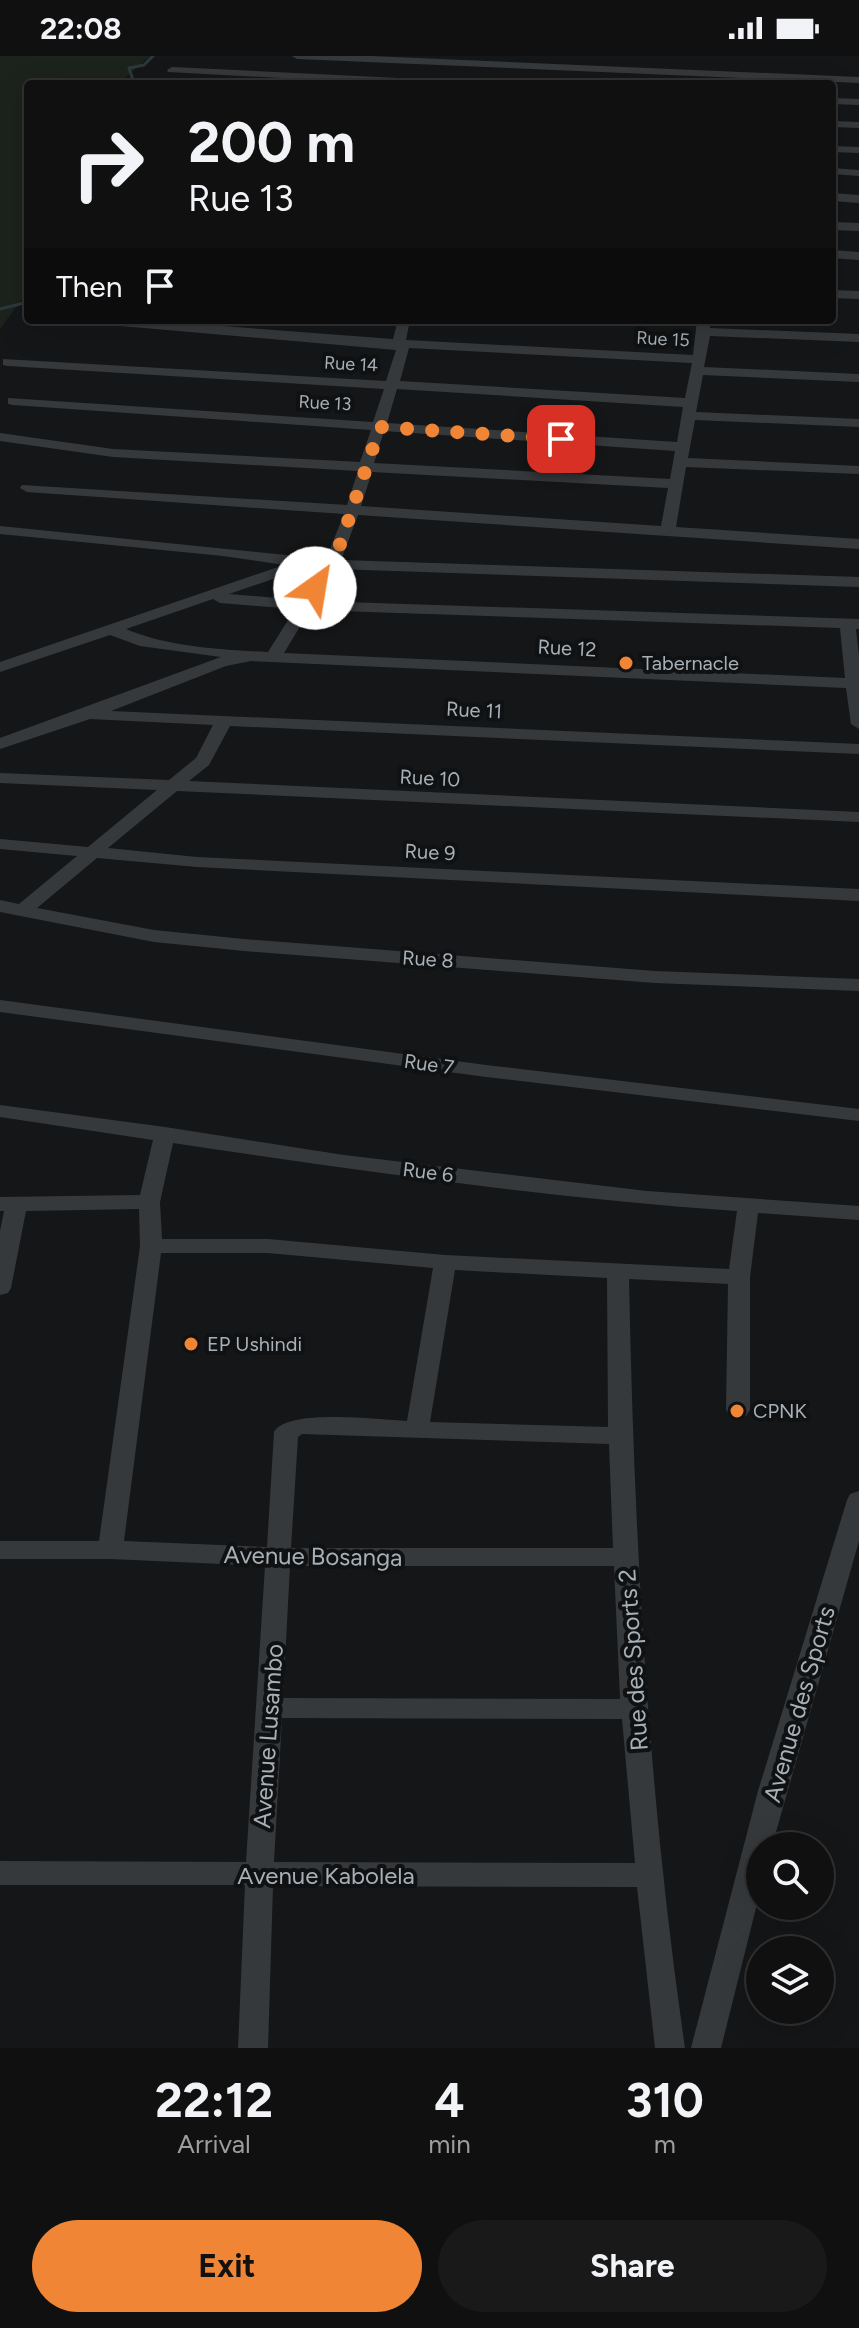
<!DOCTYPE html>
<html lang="en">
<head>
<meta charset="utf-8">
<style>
	:root { --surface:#101011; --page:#19191a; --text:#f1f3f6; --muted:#9c9d9f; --line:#303031; --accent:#f08535 }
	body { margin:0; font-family:Figtree,sans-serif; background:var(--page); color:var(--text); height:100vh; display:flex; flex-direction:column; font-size:30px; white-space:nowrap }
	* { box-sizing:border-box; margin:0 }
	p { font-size:26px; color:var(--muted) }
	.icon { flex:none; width:44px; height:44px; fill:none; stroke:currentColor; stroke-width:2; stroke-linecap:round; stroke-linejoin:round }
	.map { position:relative; height:1992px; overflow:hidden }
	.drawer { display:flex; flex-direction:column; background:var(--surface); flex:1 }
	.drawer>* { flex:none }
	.top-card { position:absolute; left:24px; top:24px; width:812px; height:244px; border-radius:8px; box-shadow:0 8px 32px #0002,0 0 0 2px var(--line); background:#101011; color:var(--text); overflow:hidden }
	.tools { position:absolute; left:746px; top:1776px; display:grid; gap:16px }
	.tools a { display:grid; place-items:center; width:88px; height:88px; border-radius:50%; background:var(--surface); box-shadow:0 8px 32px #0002,0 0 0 2px var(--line); font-size:40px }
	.pin { position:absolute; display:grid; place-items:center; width:68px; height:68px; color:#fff; margin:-34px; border-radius:16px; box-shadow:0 4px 12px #0006 }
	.me { position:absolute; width:88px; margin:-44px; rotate:32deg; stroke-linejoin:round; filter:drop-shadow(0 0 6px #0008) }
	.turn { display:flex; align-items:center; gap:28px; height:168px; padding:0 32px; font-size:36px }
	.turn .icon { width:104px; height:104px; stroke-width:2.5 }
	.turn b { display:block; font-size:56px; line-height:68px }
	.then { display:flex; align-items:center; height:76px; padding:0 32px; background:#0003; gap:16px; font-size:30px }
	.eta { display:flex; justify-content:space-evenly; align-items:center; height:136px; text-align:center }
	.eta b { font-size:48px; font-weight:700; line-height:56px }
	.primary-button { display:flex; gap:16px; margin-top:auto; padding:16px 32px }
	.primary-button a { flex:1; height:92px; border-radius:48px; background:var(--accent); color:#111; font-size:32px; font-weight:700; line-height:92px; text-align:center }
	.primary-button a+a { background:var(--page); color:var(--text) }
	.status { display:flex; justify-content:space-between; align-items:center; height:56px; padding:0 40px; background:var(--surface); direction:ltr }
	.status svg { height:22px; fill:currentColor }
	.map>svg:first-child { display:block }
	.green { fill:#1c221c }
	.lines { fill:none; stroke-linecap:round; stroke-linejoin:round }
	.stream { stroke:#2c383b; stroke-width:3 }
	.minor { fill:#36393c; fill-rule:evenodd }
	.route { stroke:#f08535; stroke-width:14; stroke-dasharray:0 25.2 }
	.poi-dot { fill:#f08535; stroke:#101112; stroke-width:3 }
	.labels { text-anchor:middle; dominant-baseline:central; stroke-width:8; stroke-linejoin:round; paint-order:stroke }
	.far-street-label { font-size:18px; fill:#a7b0b7; stroke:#101112 }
	.street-label { font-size:20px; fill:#a7b0b7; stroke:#101112 }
	.poi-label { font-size:20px; fill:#a7b0b7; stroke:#101112; text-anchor:start }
	.near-street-label { font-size:24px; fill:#a7b0b7; stroke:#101112 }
</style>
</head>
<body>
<div class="status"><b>22:08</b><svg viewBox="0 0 49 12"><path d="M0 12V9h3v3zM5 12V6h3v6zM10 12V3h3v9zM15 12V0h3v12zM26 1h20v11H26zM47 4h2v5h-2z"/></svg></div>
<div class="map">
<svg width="859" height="1992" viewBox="0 0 859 1992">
	<rect width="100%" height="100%" fill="#151617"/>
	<polygon class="green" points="0,0 150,0 118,28 28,28 28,235 0,273"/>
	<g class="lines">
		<g class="stream">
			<polyline points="117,28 133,24 129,12 144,9 153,0"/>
			<polyline points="0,253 28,246"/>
		</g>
		<g class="minor">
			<polygon points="292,0 371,0 859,21 859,27 297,3"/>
			<polygon points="172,11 460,25 465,28 394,28 168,16 167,14"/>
			<polygon points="832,42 859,43 859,49 832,48"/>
			<polygon points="832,65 859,66 859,72 832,71"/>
			<polygon points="832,90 859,91 859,97 832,96"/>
			<polygon points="832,112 859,114 859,120 832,118"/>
			<polygon points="832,137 859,139 859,147 832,145"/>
			<polygon points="832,166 859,167 859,175 832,174"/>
			<polygon points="832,194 859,196 859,204 832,202"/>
			<polygon points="832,234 859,235 859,243 832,242"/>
			<path d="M92,264H143L393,283L398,264H410L406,284L693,299L697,264H709L710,272L859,278V286L710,280L704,311L859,318V326L703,319L696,356L859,363V371L695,364L688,402L859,410V418L686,411L676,471L859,483V493L358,459L341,504L859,521V531L336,513L316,545L859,563V573H856L859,600V673L851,668L846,632L251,605L226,610L111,655L859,688V698L230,670L209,709L189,725L859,756V766L177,735L108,792L197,801L859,833V845L197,811L97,802L37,852L154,874L244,883L655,915L859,923V935L655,927L244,895L154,886L0,856V844L19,848L77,800L0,793V783L88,791L157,734L0,727V717L169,724L196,702L213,669L90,663L0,693V682L221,601L140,590L110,579L0,616V606L284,509L223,500L0,478V470L326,503L344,458L27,436L20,432L22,429L347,449L358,415L113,401L0,385V377L113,393L360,406L371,374L13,349L8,348V342L373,366L384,333L8,310L3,309V303L386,325L396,294L98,268ZM409,292L692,307L685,342L400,325ZM397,333L683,351L677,386L387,367ZM384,375L675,395L670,423L374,407ZM372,416L668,432L661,470L361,450ZM305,512H321L301,544L229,538ZM213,543L220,547L295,553L268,596C223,594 168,591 126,573ZM310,554L840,572L845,622L284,597Z"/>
			<polygon points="0,944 486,1009 859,1053 859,1065 486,1021 0,956"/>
			<path d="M0,1049L165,1071L344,1099L647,1135L859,1150V1164L758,1157L750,1221V1354L746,1360L738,1362L730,1360L726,1354L728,1228L629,1223C634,1480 648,1738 685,1992H655L637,1831L273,1830L268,1992H238L245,1829H0V1805L246,1806L265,1510L110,1503H0V1485H99L140,1190L139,1153L26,1155L11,1232L8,1237L0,1239V1175L4,1155H0V1141L140,1139L153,1084L0,1061ZM173,1087C360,1115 548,1142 737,1155L729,1213L445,1199L268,1183H162L160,1146ZM161,1197H268L433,1212L407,1365C380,1364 288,1352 274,1376L267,1491L124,1485ZM455,1214L607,1222L608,1371L430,1366ZM302,1378L609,1388L613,1492H291L298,1381ZM290,1510H614L620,1643L283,1642ZM282,1662L622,1663L635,1807L274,1806Z"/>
			<polygon points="859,1435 859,1485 772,1790 760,1790 760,1836 721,1992 691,1992 758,1735 847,1444 850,1438"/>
		</g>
	</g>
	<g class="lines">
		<polyline class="route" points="315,532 332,507 341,486 380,371 561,383"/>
	</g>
	<g class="poi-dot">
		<circle cx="626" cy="607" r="8"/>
		<circle cx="191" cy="1288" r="8"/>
		<circle cx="737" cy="1355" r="8"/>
	</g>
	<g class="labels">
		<g class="far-street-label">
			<text transform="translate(663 283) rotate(3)">Rue 15</text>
			<text transform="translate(351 308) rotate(3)">Rue 14</text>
			<text transform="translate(325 347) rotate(3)">Rue 13</text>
		</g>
		<g class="street-label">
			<text transform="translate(567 592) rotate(3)">Rue 12</text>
			<text transform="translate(474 654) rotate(3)">Rue 11</text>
			<text transform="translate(430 722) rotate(3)">Rue 10</text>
			<text transform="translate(430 796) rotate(3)">Rue 9</text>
			<text transform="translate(428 903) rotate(4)">Rue 8</text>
			<text transform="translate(429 1008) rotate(8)">Rue 7</text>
			<text transform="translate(428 1116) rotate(7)">Rue 6</text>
		</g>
		<g class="poi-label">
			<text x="642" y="607">Tabernacle</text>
			<text x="207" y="1288">EP Ushindi</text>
			<text x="753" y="1355">CPNK</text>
		</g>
		<g class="near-street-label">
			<text transform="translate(313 1500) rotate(1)">Avenue Bosanga</text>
			<text transform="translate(633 1604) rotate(-94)">Rue des Sports 2</text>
			<text transform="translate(799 1648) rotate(-74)">Avenue des Sports</text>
			<text transform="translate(268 1680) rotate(-86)">Avenue Lusambo</text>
			<text x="326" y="1819">Avenue Kabolela</text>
		</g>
	</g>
</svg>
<div class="tools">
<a><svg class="icon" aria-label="search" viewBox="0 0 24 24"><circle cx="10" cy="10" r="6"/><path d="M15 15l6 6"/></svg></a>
<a><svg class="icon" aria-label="layers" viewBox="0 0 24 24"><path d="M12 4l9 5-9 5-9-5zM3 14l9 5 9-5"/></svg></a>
</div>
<div class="pin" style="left:561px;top:383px;background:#d93025"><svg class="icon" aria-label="arrive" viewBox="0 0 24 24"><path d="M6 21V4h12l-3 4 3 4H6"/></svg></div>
<svg class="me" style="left:315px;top:532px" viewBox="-20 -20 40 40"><circle r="19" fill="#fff"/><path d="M0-13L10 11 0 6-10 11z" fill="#f08535"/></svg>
<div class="top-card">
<div class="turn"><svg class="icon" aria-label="right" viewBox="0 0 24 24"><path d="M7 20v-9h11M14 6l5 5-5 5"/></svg><div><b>200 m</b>Rue 13</div></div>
<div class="then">Then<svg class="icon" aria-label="arrive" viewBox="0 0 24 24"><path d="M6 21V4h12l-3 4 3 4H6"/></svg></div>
</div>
</div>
<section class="drawer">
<div class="eta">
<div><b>22:12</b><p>Arrival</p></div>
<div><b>4</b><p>min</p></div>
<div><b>310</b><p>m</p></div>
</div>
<div class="primary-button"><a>Exit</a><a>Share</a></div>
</section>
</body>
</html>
